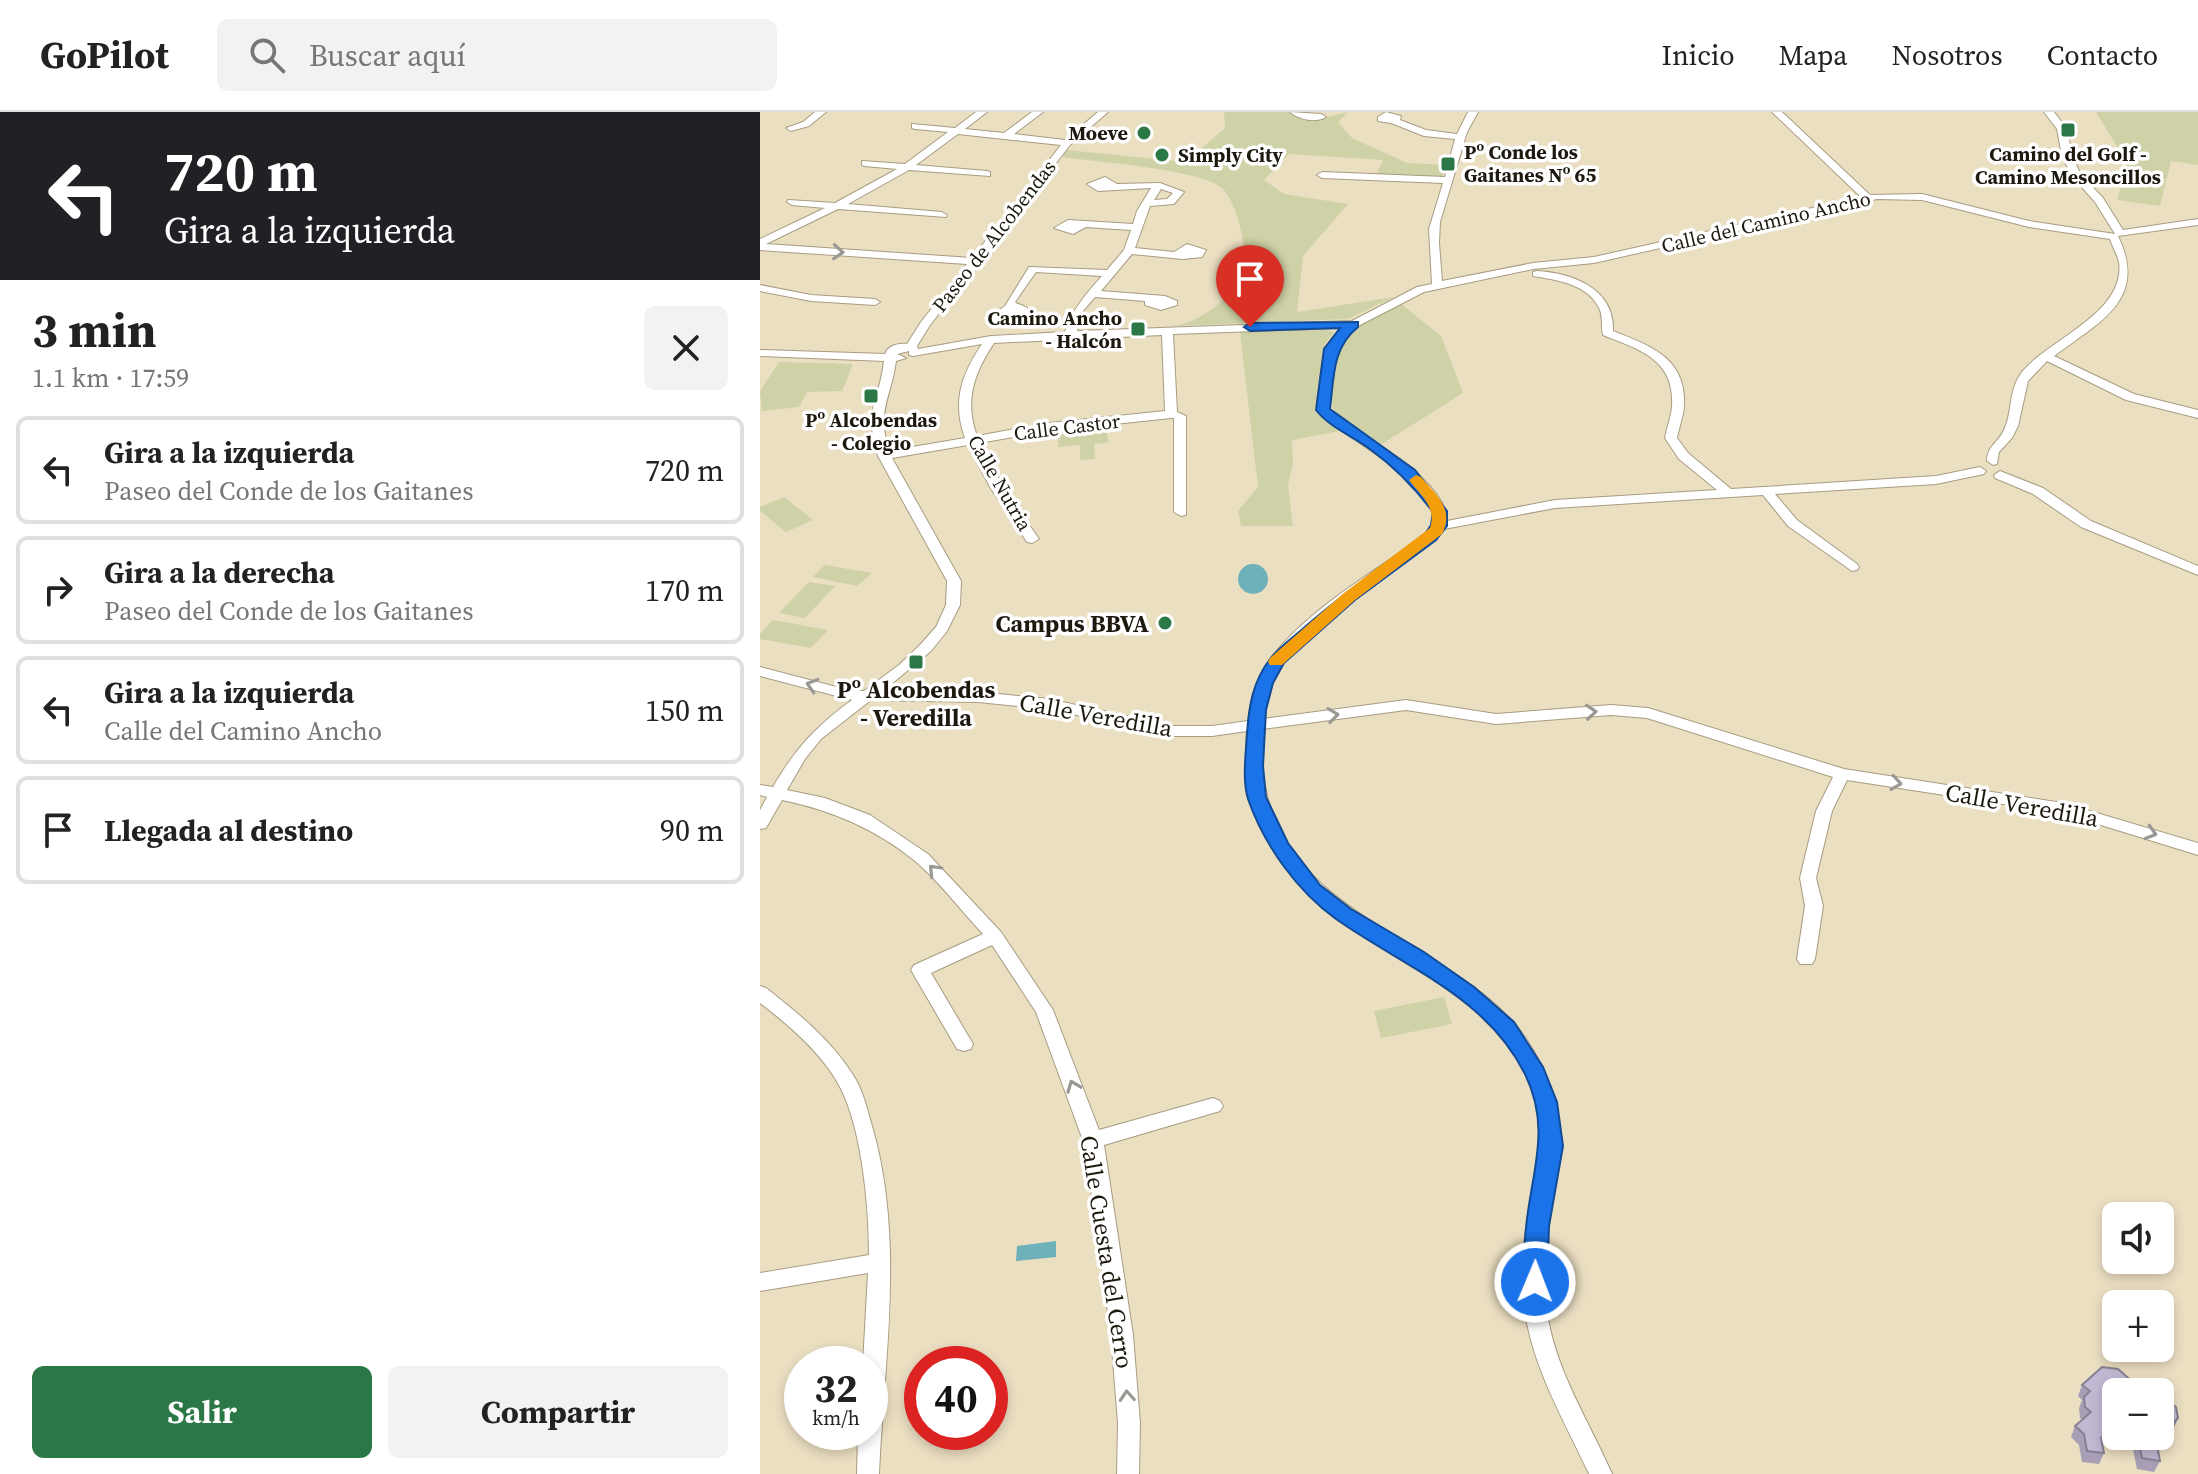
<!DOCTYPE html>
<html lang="es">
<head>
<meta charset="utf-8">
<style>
	:root { --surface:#fff; --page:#f2f2f2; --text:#222; --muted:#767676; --line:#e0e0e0; --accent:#2b7746 }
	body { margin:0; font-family:"Source Serif 4",serif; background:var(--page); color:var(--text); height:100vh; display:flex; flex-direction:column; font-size:30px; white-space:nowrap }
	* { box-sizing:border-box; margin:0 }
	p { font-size:26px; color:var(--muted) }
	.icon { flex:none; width:44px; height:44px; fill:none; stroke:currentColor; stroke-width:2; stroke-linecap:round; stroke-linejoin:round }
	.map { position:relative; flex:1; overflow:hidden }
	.details { display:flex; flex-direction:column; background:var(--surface); width:760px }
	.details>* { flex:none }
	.hud { background:#202124; color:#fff; overflow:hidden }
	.controls { position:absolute; left:1342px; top:1090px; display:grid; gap:16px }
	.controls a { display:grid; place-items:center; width:72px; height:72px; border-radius:12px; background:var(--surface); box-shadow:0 4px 12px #0003; font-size:40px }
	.speed { position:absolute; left:24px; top:1234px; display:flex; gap:16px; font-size:40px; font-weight:700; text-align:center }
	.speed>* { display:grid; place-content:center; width:104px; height:104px; border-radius:50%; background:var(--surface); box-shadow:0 4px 12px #0003; line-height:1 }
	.speed small { font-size:20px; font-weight:400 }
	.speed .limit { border:12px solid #d22; background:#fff; color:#111 }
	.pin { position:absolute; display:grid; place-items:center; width:68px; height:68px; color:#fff; margin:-82px -34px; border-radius:50% 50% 50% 0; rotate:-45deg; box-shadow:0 0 8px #0007 }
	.pin .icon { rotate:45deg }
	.me { position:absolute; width:88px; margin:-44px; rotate:1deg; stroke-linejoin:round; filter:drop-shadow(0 0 6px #0008) }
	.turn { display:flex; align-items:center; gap:28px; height:168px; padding:0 32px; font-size:36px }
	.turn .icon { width:104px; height:104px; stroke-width:2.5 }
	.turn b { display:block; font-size:56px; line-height:68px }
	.round { display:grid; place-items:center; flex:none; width:84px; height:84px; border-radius:12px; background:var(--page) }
	.summary { display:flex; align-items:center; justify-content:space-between; height:136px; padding:0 32px }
	h1 { font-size:48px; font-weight:700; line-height:60px }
	.primary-button { display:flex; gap:16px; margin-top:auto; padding:16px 32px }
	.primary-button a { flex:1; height:92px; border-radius:12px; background:var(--accent); color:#fff; font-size:32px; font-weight:700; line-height:92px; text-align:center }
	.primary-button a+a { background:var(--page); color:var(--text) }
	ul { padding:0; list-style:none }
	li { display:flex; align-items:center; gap:24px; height:108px; margin:0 16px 12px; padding:0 16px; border:4px solid var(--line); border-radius:12px }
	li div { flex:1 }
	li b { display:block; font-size:30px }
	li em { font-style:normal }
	header { display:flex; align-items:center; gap:48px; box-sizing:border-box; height:112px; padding:0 40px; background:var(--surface); border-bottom:2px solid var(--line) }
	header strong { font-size:38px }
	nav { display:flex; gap:44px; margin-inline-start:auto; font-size:28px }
	.search { width:560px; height:72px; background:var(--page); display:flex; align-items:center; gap:20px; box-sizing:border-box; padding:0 28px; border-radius:12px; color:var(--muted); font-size:30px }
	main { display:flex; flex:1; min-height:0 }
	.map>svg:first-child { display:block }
	.green { fill:#cfd2a6 }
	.water { fill:#6eb1ba }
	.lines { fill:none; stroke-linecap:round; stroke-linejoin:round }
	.minor-casing { stroke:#a89c81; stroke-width:2 }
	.minor { fill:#fff; fill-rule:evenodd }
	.wall { fill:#a89eb5 }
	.shaded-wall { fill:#888194 }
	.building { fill:#c3b8d3; stroke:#888194; stroke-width:2 }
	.oneway { stroke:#9a9893 }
	.route { fill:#1a73e8; stroke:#114b97; stroke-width:2 }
	.slow { fill:#f59e0b }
	.poi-dot { fill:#2b7746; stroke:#fff; stroke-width:3 }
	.labels { text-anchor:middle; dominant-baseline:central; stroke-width:7; stroke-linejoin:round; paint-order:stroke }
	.far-poi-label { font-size:20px; font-weight:bold; fill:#1e190f; stroke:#fff; text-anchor:end }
	.far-street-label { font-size:20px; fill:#1e190f; stroke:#fff }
	.poi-label { font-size:24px; font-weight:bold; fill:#1e190f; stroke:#fff; text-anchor:end }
	.street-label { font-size:24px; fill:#1e190f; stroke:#fff }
</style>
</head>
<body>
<header>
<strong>GoPilot</strong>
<div class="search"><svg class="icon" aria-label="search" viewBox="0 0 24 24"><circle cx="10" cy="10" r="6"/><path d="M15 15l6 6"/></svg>Buscar aquí</div>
<nav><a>Inicio</a><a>Mapa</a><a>Nosotros</a><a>Contacto</a></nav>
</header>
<main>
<section class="details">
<div class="hud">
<div class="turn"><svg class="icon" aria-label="left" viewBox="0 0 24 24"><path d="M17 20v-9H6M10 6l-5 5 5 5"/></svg><div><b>720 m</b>Gira a la izquierda</div></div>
</div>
<div class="summary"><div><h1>3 min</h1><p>1.1 km · 17:59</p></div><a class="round"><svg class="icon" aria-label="close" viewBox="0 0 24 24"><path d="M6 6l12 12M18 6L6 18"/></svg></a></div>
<ul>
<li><svg class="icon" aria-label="left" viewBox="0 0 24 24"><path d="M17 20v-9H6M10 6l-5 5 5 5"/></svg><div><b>Gira a la izquierda</b><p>Paseo del Conde de los Gaitanes</p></div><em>720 m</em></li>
<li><svg class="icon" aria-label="right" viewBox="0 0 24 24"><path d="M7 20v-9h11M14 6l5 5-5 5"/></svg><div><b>Gira a la derecha</b><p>Paseo del Conde de los Gaitanes</p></div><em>170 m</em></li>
<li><svg class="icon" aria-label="left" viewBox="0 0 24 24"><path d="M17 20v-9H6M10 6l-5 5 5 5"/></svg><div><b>Gira a la izquierda</b><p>Calle del Camino Ancho</p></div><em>150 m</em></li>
<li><svg class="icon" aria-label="arrive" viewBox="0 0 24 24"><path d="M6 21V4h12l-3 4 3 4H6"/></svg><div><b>Llegada al destino</b></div><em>90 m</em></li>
</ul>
<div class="primary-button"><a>Salir</a><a>Compartir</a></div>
</section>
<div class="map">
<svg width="1438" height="1362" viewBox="0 0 1438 1362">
	<rect width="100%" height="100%" fill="#ebdfc2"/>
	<g class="green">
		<path d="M464,0H530L559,7L588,0L578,10L592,26L647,51L688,53L682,65L616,63L623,48L529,42L504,68L524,82L588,92L543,144L537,200L634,185L588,207L413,214C443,210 472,184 488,158C485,136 478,92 463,77C443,57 334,50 302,45L307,38L426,50L465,16Z"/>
		<polygon points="1336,0 1438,0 1438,53 1411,49 1400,94 1357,88 1370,43 1361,41"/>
		<polygon points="640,191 681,224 703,281 622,332 576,306 571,288 580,232 599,214"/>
		<polygon points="561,217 574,220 565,232 556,294 565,309 580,319 532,328 533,351 528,373 533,414 481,414 478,399 498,375 480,220"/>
		<polygon points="19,250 93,252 82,279 47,280 39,295 2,299 0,279"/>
		<polygon points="347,318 348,331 334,332 335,347 320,348 320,333 298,335 298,322"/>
		<polygon points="24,385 53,408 26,420 0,399 0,395"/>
		<polygon points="65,453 112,461 97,474 53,465"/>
		<polygon points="49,470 75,474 45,506 19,501"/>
		<polygon points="13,508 68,518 51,536 0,527 0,522"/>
		<polygon points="684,885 692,912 621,926 614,899"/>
	</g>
	<g class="water">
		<circle cx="493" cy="467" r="15"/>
		<polygon points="296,1129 296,1145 256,1149 257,1134"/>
	</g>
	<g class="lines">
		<defs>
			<g id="minor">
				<polygon points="55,0 66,0 49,14 31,19 26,16 43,10"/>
				<path d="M216,0H227L205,17L244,21L272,0H283L254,22L305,28L338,0H348L310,33L170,213L157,234L158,237L231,224L305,220C314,195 326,182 342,164L276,160L255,190C257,193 265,192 270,199L263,205L250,208L235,201L245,194L269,155L347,158L364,138L371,118L326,115L313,122L294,116L308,108L373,112L377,99L391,76L338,79L327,72L345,65L357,72L400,71L424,80L414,92L390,94L375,136L414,140L427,132L446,138L442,145L423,147L372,142L341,179L405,184L417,189V193L401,198L385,193V189L335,185L323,199L317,219L592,209L657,175L672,172L669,117L683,71L562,66L557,63L562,60L685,65L695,27L664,24L631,11L618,9V5L626,0L641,4L640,8L666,18L697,22L708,0H718L707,20L680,110L679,131L682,169L773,151L834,145L1101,85L1012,0H1022L1110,83L1162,82L1269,109L1355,122L1335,90L1312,64L1302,44L1297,17L1284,0H1294L1307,17L1312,44L1321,63L1343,86L1363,118L1438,107V113L1358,124C1389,188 1339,210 1294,244L1374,282L1438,298V306L1366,288L1287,249L1268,269L1258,314L1252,326L1239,340L1237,352L1233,353L1227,349C1227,334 1238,331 1244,318C1253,299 1248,278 1262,260C1289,227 1366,201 1359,150C1357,142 1352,134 1350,127L1269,115L1162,88L1117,87L834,151L773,157L664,180L598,214L580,230L577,237L569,297C599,325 686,365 687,409L795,388L957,378L919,347L905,326C907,315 911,305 912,295C915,247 880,238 843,223C841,215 843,207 840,198C829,172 797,168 773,164V160L777,159C813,161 855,177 853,219C891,234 927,246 924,295C923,305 919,316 917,326L928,341L971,377L1176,364L1220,355L1226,359L1224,362L1176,372L1015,382L1037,408L1097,452L1099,455L1097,458L1092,459L1028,414L1003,383L795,396L684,417L668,434L577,500L532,540L522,552L511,573L503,607L646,588L736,602L851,593L888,596L1084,657L1303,691L1438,731V743L1302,701L1087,668L1072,699L1056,766L1063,794L1055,847L1052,852H1040L1037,847L1045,794L1040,766L1056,699L1073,665L887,606L851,603L736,612L646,598L502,617C494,751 580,789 678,851C710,871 743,894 765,925C786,957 801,994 801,1033C801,1051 794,1068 791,1086C785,1123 781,1163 787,1200C795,1258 829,1309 852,1362H829C805,1310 773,1257 765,1199C760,1162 764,1122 771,1085C774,1067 781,1050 781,1032C781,998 770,963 751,935C693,850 578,829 520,744C492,705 483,667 487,619L452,624H412L289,597L218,590L111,588L61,627L45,647L27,678L65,686L110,703L168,742L241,820L293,898L339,1018L453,986L460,989L463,994L460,999L344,1033L373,1223L380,1311L379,1362H357L358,1311L351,1223L325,1034L276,900L232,833L171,861L213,932L211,937L204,939L197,937L151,858L154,853L223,822C201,799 180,770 155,749C116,717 71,698 22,688L6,716L0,717V698L7,685L0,683V673L13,675C35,637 56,614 92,588L0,564V555L88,578L104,579L139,553L160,533L176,515L186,493L187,469L118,344C103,295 119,292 124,249L0,244V238L125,242C128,233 139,231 147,232L161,210L207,152L0,138V127L65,96L32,93L27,90L28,88L75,91L137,57L105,54L102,53V49L145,52L188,20L155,17L152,16V12L195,16ZM198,22L301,33L212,146L6,132L78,97L186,105L187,103L182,100L88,92L149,58L230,64V60L227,59L156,53ZM401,77L413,81L407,87L394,88ZM583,216C558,236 561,268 557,298C584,329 677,366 673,411C666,428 646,436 631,447C589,475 526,516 501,562C494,576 490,593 488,609L452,614H412L289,587L218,580L123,579L171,539L187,519L200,493L201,469L132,346L208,333L230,375L267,430L272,431L279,427L243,375L219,331L289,319L411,306H414V400L421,404L426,403V304L417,300L413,222ZM402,223L405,299L289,311L217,324C204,289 214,261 234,231ZM222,232C201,263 192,290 205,326L129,339C116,298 131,287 136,249L146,246L137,242L149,239V243L153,244Z"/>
				<path d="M530,0L561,2L566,5C555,11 540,8 530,0Z"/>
				<polygon points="0,173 51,183 115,187 120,190 115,193 51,189 0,179"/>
				<polygon points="1240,359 1283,376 1331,409 1438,454 1438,463 1321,415 1273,382 1235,366 1234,363"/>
				<path d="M0,874L6,876C38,901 71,928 93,963C103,978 107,997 112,1014C145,1127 124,1247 119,1362H97L98,1320H110V1252H103L108,1161L0,1179V1161L109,1143C109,1095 102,1017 80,975C63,942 29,913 0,891Z"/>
			</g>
		</defs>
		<use href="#minor" class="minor-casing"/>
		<use href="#minor" class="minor"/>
	</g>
	<g class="wall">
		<polygon points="1322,1273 1356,1280 1356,1324 1388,1324 1386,1326 1400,1349 1394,1360 1377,1357 1373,1337 1360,1328 1349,1326 1342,1332 1344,1341 1339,1352 1322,1350 1319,1333 1311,1325 1315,1314 1323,1308 1320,1306 1319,1296 1322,1288 1318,1284"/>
		<polygon points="1400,1290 1418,1306 1413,1317 1409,1320 1400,1319"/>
	</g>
	<g class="shaded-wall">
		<polygon points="1418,1306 1413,1317 1409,1320 1415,1309"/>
		<polygon points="1354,1315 1349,1326 1336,1337 1341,1326"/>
	</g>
	<g class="building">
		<polygon points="1342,1255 1358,1257 1384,1280 1356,1280 1356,1316 1354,1315 1341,1326 1344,1341 1327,1339 1324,1322 1315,1314 1331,1300 1325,1295 1324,1285 1330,1279 1322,1273"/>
		<polygon points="1400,1290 1412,1292 1416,1295 1418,1306 1415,1309 1400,1308"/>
		<polygon points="1375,1324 1384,1324 1397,1333 1400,1349 1382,1346 1378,1326"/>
	</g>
	<defs><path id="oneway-chevron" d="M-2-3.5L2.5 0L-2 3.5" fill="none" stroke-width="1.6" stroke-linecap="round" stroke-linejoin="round" transform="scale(2)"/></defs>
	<g class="oneway">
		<use href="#oneway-chevron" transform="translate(78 140) rotate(4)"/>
		<use href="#oneway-chevron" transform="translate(52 573) rotate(-163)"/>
		<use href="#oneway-chevron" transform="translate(831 600) rotate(-4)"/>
		<use href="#oneway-chevron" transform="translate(573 603) rotate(-8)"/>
		<use href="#oneway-chevron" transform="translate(1136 671) rotate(9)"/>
		<use href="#oneway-chevron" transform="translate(1391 721) rotate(17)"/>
		<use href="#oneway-chevron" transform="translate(174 758) rotate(-134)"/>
		<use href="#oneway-chevron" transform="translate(313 974) rotate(-111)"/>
		<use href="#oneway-chevron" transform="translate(367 1284) rotate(-94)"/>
	</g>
	<path class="route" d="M598,210V215C572,236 574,265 570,297L655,358L687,399V414L676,428L595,488L524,551L513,571L506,598L503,654L506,685L528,731L560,773L591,797L664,840L714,875L754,910L783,955L797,990L803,1034L789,1114L787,1170L784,1177L775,1181L767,1177L763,1170C764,1152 764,1134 766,1116C771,1061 792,1017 765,962C726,884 644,855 576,807C537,779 504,733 488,687C482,667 486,642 487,621C489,594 493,569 510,547C519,535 534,525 546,514C584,481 624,452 665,422L671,413L673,400C654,375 636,356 611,338C593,324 570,316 556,298L564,237L580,216L490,219L484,215L490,211Z"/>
	<path class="slow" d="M656,363L661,365C676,383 695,397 682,422L595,488L522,553H510L508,550L510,546L584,481L670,416C677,395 661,384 649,368Z"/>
	<g class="poi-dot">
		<rect x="1300" y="10" width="16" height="16" rx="4"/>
		<circle cx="384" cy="21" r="8"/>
		<circle cx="402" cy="43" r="8"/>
		<rect x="680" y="44" width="16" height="16" rx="4"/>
		<rect x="370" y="209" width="16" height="16" rx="4"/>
		<rect x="103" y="276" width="16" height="16" rx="4"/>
		<circle cx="405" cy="511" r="8"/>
		<rect x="148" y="542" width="16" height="16" rx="4"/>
	</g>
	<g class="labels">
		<g class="far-poi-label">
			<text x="368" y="21">Moeve</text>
			<text x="704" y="40" text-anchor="start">Pº Conde los<tspan x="704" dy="23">Gaitanes Nº 65</tspan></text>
			<text x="1308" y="42" text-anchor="middle">Camino del Golf -<tspan x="1308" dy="23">Camino Mesoncillos</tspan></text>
			<text x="418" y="43" text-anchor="start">Simply City</text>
			<text x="362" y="206">Camino Ancho<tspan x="362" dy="23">- Halcón</tspan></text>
			<text x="111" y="308" text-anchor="middle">Pº Alcobendas<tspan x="111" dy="23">- Colegio</tspan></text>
		</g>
		<g class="far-street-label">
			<text transform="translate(1006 110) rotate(-13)">Calle del Camino Ancho</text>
			<text transform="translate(234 124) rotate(-52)">Paseo de Alcobendas</text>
			<text transform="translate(307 315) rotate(-7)">Calle Castor</text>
			<text transform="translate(240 371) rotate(60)">Calle Nutria</text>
		</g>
		<g class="poi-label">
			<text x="389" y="511">Campus BBVA</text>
			<text x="156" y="577" text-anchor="middle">Pº Alcobendas<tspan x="156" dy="28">- Veredilla</tspan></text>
		</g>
		<g class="street-label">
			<text transform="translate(336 603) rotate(10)">Calle Veredilla</text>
			<text transform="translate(1262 693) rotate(10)">Calle Veredilla</text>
			<text transform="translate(347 1140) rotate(81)">Calle Cuesta del Cerro</text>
		</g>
	</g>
</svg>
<div class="controls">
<a><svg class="icon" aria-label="sound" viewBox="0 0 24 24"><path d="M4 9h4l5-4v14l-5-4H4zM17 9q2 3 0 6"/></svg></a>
<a>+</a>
<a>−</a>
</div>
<div class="speed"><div>32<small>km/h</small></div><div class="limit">40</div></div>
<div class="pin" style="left:490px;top:215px;background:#d93025"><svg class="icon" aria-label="arrive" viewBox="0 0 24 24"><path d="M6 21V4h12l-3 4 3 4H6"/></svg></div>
<svg class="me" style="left:775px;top:1170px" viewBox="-20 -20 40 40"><circle r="17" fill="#1a73e8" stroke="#fff" stroke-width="3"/><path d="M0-11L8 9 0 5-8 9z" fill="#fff"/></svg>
</div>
</main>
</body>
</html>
